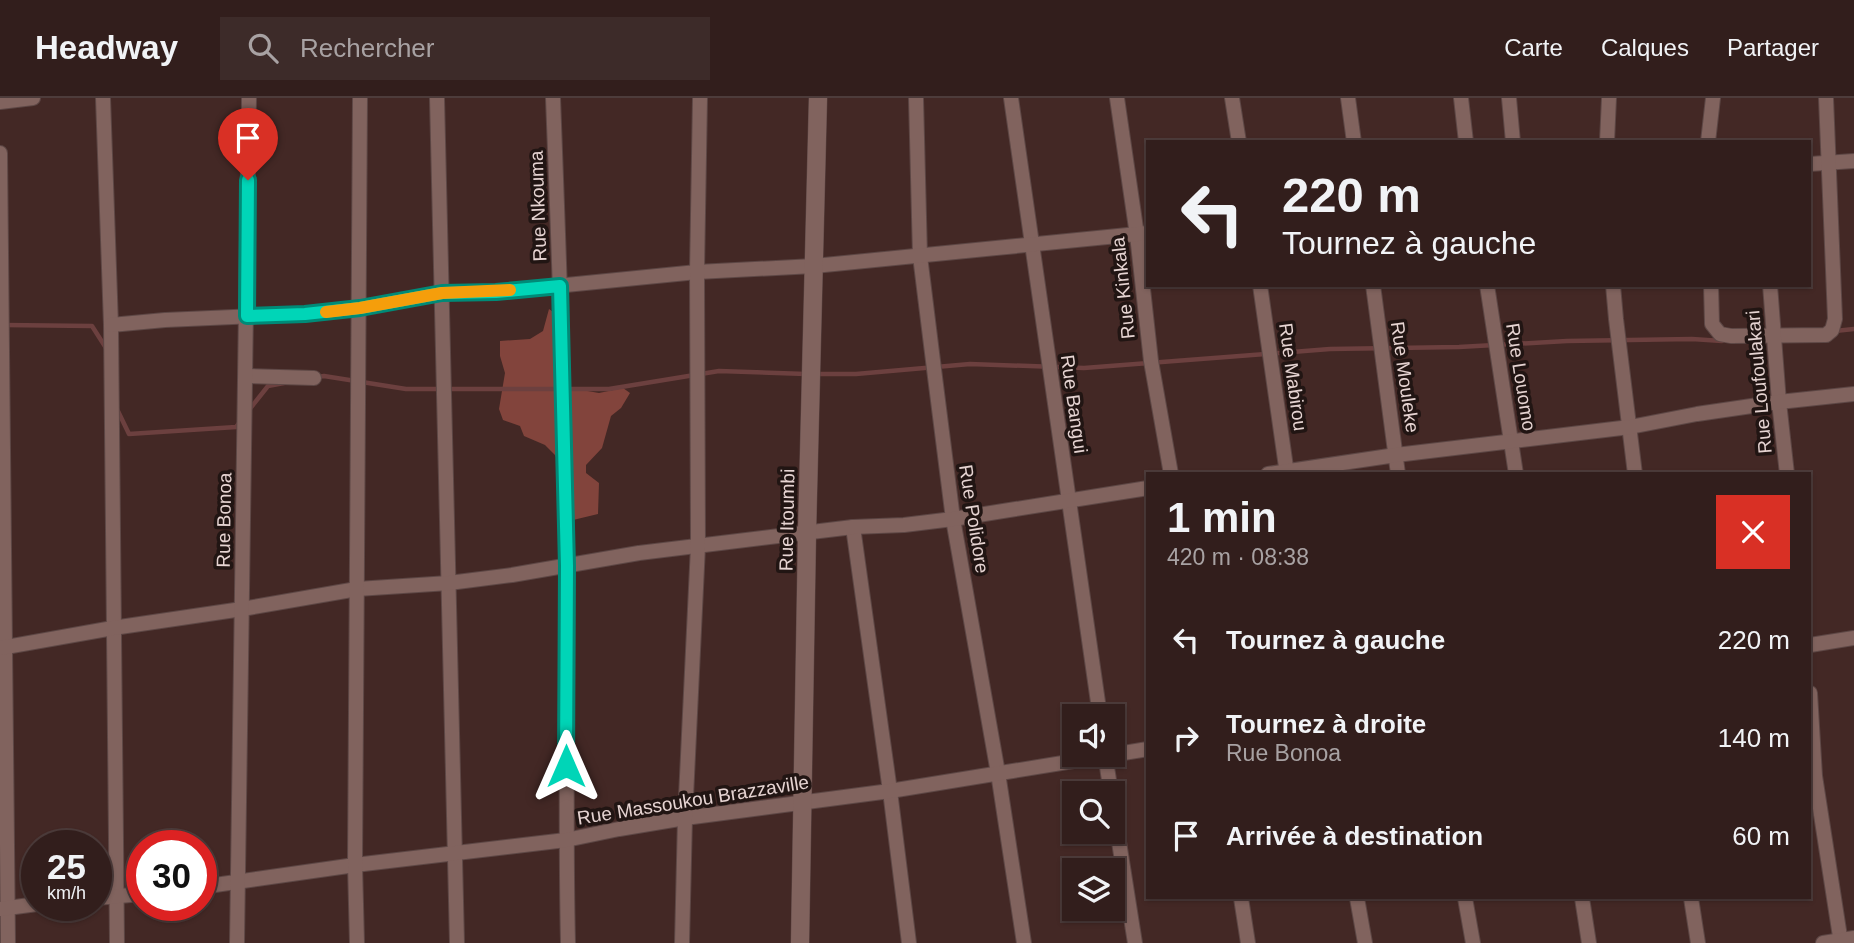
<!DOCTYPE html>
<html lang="fr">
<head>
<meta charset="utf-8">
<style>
	:root { --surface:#321e1c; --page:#3d2b29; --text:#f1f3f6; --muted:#a8a2a3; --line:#4d3c3b }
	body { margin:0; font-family:Helvetica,sans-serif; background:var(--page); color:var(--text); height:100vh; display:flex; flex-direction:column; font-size:26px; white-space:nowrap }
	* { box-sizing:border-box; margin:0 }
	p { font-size:23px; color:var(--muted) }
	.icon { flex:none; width:38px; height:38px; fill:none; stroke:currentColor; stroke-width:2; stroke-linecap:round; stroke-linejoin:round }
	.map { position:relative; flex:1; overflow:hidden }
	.sheet { position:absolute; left:1146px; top:374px; width:665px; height:427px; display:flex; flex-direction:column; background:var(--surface); border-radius:0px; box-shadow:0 2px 5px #0004,0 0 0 2px var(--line) }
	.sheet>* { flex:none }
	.top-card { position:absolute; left:1146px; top:42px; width:665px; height:147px; border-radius:0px; box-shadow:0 2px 5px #0004,0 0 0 2px var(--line); background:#321e1c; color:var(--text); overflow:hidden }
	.fabs { position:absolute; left:1062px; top:606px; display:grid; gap:14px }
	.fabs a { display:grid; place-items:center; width:63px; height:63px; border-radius:0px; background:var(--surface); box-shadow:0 2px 5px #0004,0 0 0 2px var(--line); font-size:35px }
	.speed { position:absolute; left:21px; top:732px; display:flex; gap:14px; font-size:35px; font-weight:700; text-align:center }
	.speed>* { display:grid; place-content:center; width:91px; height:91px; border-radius:50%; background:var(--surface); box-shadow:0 2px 5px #0004,0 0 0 2px var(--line); line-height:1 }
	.speed small { font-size:18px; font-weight:400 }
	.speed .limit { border:10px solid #d22; background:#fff; color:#111 }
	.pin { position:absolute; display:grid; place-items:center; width:60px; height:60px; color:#fff; margin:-72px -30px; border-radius:50% 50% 50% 0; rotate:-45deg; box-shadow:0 0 7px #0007 }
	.pin .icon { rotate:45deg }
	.me { position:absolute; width:77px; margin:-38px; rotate:0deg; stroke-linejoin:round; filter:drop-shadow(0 0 5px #0008) }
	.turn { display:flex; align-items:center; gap:24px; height:147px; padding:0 21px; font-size:32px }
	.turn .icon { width:91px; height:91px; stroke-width:2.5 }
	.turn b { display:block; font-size:49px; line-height:60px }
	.round { display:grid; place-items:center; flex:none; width:74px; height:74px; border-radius:0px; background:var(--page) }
	.head { display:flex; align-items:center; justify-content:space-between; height:119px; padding:0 21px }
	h1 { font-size:42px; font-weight:700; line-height:52px }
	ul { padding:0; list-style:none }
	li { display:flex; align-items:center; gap:21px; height:98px; padding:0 21px }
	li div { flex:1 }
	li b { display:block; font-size:26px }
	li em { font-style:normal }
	header { display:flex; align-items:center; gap:42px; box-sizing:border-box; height:98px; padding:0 35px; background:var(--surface); border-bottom:2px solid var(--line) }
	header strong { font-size:33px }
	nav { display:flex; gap:38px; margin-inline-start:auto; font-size:24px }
	.search { width:490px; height:63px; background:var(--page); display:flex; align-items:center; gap:18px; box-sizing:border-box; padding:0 24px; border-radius:0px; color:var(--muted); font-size:26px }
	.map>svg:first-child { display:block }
	.grass { fill:#82443c }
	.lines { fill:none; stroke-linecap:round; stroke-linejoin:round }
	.stream { stroke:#6c403f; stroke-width:4.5 }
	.minor-casing { stroke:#5d4745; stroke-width:16 }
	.tertiary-casing { stroke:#5d4745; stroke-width:19 }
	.minor { stroke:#81635e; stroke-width:14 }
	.tertiary { stroke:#81635e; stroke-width:18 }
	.route-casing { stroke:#008a77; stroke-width:18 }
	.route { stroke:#00d5b7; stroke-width:12 }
	.slow { stroke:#f59e0b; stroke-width:12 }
	.labels { text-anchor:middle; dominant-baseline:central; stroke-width:7; stroke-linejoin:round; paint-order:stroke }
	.street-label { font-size:19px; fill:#e6d4d2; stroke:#211513 }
</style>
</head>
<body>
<header>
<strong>Headway</strong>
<div class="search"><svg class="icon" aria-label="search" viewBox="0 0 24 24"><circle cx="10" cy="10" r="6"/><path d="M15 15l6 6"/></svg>Rechercher</div>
<nav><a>Carte</a><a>Calques</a><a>Partager</a></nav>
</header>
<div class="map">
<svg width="1854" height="845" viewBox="0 0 1854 845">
	<rect width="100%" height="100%" fill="#432825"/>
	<polygon class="grass" points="549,211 556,216 559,288 599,295 623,290 630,295 621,310 611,318 602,350 586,367 586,375 599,385 598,416 573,422 570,393 555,357 545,347 524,338 520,328 503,322 499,311 505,275 500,258 500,243 530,241 543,233"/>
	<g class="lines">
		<g class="stream">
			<polyline points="4,227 92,228 106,250"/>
			<polyline points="1835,233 1854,231"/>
			<polyline points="815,276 856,276 970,266 1084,270 1330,251 1459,249 1567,243 1692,241 1722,243"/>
			<polyline points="317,279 324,278 406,291 609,291 719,273 806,276"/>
			<polyline points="116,309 129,336 236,329 239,325"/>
			<polyline points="249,312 268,288 284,285"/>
		</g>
		<defs>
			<g id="minor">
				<polyline points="103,0 111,227 117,845"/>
				<polyline points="437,0 457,845"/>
				<path d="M553,0C559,156 565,312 567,468C568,593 565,719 568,845"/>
				<polyline points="916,0 920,158 935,279 953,421 998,675 1024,845"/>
				<polyline points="1011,0 1100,618"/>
				<polyline points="1117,0 1137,137 1151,263 1171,376"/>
				<polyline points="1232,0 1239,44"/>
				<polyline points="1348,0 1354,44"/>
				<polyline points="1461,0 1466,44"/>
				<polyline points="1509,0 1513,44"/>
				<polyline points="0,4 33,0"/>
				<polyline points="1607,44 1609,0"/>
				<polyline points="1708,44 1713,0"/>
				<path d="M0,55C5,318 3,582 8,845"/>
				<polyline points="1810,66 1854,63"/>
				<polyline points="1260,187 1287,376"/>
				<polyline points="1373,187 1398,376"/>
				<polyline points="1487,187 1516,376"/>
				<polyline points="1613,187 1616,221 1635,376"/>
				<polyline points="1711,187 1712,226 1720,236 1731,238 1826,237 1832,232 1835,221 1826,0"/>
				<polyline points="1770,187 1779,304 1787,376"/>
				<polyline points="111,227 165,222 305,216 360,210 442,195 496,194 697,174 814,168 1148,135"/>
				<polyline points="246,278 314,280"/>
				<polyline points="1268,376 1396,357 1630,329 1697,316 1779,304 1854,296"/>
				<polyline points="853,429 890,693 909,845"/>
				<polyline points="1810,547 1854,540"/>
				<polyline points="0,550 113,530 242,511 357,491 449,485 512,477 639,455 853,429 904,427 953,421 1148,390"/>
				<polyline points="1810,595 1815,678 1841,845"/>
				<polyline points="1105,656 1111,695"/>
				<polyline points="1113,706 1135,845"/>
				<polyline points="201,789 355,767 566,742 619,731 685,720 890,693 1148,651"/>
				<polyline points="96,800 142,796"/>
				<polyline points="1241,800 1248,845"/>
				<polyline points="1357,800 1365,845"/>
				<polyline points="1465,800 1473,845"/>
				<polyline points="1582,800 1589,845"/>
				<polyline points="1691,800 1698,845"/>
				<polyline points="0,811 37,806"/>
				<polyline points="237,845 249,0"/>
				<polyline points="357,845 355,767 360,0"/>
				<polyline points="682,845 685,720 698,448 697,174 700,0"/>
				<polyline points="1823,845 1854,840"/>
			</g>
			<polyline id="tertiary" points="800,845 807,435 818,0"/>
		</defs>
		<use href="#minor" class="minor-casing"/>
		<use href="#tertiary" class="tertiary-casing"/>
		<use href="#minor" class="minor"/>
		<use href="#tertiary" class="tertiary"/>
	</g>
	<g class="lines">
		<defs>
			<polyline id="route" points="248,82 247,218 305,216 360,210 442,195 496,194 560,188 567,468 566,668"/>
		</defs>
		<use href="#route" class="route-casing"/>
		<use href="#route" class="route"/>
		<polyline class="slow" points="326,214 360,210 442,195 510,192"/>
	</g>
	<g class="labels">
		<g class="street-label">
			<text transform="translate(538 108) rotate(-92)">Rue Nkouma</text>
			<text transform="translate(1123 190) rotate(-96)">Rue Kinkala</text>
			<text transform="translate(1293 279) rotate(82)">Rue Mabirou</text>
			<text transform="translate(1405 279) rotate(82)">Rue Mouleke</text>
			<text transform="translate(1521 279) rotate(81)">Rue Louomo</text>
			<text transform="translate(1759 284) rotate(-95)">Rue Loufoulakari</text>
			<text transform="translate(1074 306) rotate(82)">Rue Bangui</text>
			<text transform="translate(974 421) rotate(81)">Rue Polidore</text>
			<text transform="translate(224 422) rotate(-89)">Rue Bonoa</text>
			<text transform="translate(787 422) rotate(-89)">Rue Itoumbi</text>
			<text transform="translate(693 702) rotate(-9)">Rue Massoukou Brazzaville</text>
		</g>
	</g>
</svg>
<div class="fabs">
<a><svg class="icon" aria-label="sound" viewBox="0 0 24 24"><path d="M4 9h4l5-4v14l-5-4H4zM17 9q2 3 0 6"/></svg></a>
<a><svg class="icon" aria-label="search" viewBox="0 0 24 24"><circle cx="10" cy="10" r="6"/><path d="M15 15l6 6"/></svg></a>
<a><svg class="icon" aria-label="layers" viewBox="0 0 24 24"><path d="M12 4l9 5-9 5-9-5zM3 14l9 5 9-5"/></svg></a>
</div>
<div class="speed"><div>25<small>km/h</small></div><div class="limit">30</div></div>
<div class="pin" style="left:248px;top:82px;background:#d93025"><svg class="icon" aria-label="arrive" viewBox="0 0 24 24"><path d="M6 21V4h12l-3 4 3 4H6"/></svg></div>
<svg class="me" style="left:566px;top:668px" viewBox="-20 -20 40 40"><path d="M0-17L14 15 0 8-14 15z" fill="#00d5b7" stroke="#fff" stroke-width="4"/></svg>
<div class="top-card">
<div class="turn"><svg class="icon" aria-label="left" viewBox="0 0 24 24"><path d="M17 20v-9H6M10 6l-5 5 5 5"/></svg><div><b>220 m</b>Tournez à gauche</div></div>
</div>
<section class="sheet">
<div class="head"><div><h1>1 min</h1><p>420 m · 08:38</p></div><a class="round" style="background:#d93025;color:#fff"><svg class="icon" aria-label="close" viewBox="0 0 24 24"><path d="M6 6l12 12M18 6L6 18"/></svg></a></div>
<ul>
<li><svg class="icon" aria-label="left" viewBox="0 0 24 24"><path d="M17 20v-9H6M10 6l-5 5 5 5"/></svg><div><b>Tournez à gauche</b></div><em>220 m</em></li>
<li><svg class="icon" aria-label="right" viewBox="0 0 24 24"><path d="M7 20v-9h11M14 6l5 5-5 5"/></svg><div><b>Tournez à droite</b><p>Rue Bonoa</p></div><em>140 m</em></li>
<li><svg class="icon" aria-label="arrive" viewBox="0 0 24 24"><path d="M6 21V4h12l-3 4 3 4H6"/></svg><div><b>Arrivée à destination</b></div><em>60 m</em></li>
</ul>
</section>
</div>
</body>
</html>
